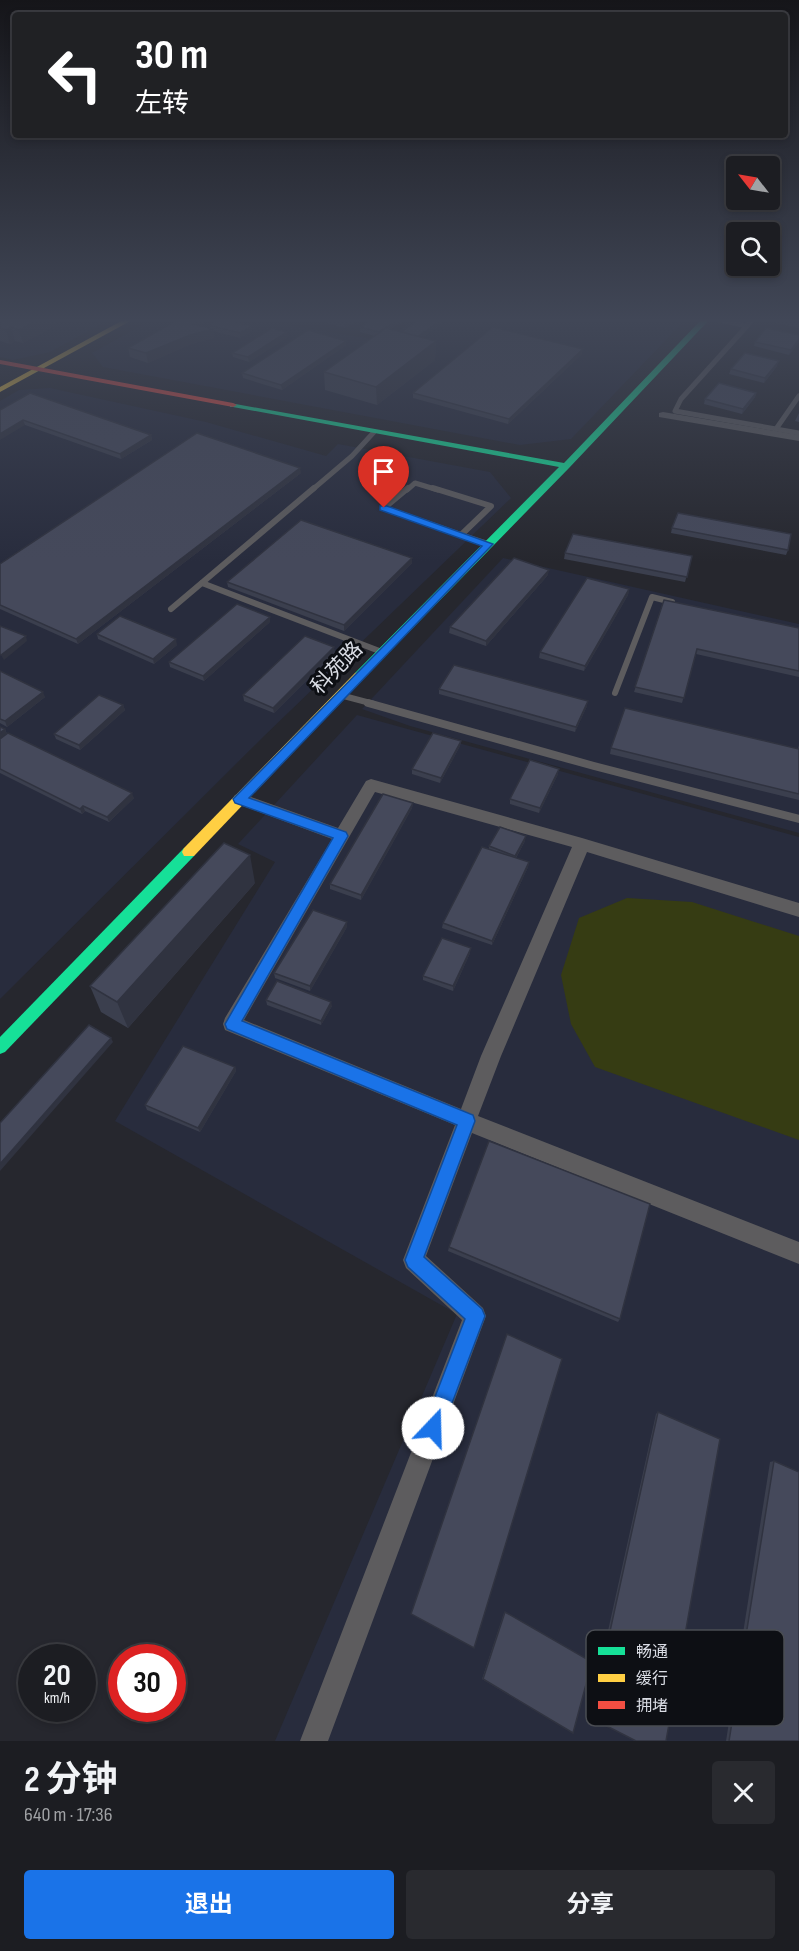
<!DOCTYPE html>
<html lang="zh">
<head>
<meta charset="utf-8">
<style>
	:root { --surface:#1c1d22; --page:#292a2f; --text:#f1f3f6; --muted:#a0a2a5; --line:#3a3b40; --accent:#1a73e8 }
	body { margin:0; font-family:"Sofia Sans Condensed","Noto Sans SC",sans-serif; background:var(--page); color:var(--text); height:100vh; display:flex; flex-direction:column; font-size:22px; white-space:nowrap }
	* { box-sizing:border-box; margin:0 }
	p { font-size:20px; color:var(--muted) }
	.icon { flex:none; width:33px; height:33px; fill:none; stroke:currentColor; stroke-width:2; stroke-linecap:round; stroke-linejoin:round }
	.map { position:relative; height:1741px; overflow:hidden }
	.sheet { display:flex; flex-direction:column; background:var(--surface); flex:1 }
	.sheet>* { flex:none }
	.guide { position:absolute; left:12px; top:12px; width:776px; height:126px; border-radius:6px; box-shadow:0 3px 9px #0003,0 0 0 2px var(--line); background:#202124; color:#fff; overflow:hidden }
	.needle { width:39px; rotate:301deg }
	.tools { position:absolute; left:726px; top:156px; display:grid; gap:12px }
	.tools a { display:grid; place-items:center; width:54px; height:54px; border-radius:6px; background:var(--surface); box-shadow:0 3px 9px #0003,0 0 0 2px var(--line); font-size:30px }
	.speed { position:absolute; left:18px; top:1644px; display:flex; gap:12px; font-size:30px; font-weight:700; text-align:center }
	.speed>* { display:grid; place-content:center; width:78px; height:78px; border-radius:50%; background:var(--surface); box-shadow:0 3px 9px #0003,0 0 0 2px var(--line); line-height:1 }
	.speed small { font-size:15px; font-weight:400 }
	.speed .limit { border:9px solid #d22; background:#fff; color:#111 }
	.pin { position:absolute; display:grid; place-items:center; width:51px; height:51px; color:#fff; margin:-62px -26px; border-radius:50% 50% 50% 0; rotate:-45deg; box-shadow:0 0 6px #0007 }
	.pin .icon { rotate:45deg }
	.me { position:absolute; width:66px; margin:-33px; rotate:21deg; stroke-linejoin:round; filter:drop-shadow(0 0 4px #0008) }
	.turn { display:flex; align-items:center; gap:21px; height:126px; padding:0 24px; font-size:27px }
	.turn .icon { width:78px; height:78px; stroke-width:2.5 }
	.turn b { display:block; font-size:42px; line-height:51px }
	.round { display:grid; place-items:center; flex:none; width:63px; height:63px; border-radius:6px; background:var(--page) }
	.headline { display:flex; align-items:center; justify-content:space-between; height:102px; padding:0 24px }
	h1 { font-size:36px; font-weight:700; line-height:45px }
	.cta { display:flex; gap:12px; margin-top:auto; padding:12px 24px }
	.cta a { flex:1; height:69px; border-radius:6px; background:var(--accent); color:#fff; font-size:24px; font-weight:700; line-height:69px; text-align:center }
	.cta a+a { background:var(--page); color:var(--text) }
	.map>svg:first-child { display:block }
	.built { fill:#282c3d }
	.green { fill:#363c13 }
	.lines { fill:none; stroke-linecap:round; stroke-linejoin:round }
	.lane-far2 { stroke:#5d5c5e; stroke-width:5 }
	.lane-far1 { stroke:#5d5c5e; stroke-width:6 }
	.lane { stroke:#5d5c5e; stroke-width:8 }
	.street { fill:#5d5c5e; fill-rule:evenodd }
	.fast { fill:#16e098; fill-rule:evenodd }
	.slow { fill:#ffcf43; fill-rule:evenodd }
	.jam { fill:#f24e42; fill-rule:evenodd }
	.wall { fill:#3b3f4e }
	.shaded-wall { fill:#303340 }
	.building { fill:#45495b; stroke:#303340; stroke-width:1.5 }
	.route { fill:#1a73e8; stroke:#114b97; stroke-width:1.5 }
	.labels { text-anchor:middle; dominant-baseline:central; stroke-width:6; stroke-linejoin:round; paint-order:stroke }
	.street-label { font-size:21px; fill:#dadde5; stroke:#0d0f14 }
	.key { fill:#0d0f14; stroke:#4a4d53; stroke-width:1.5 }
	.key-label { font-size:16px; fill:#dadde5 }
</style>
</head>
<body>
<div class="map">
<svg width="799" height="1741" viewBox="0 0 799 1741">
	<rect width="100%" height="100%" fill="#26272e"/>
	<g class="built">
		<polygon points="0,319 110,319 50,352 13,360 0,357"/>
		<polygon points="153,319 251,319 384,341 414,319 686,319 571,439 520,445 103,367 92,353"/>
		<polygon points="50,388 206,422 326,456 338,444 490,472 511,498 263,737 0,999 0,401 19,390"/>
		<polygon points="503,558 799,624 799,833 410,726 362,709"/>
		<polygon points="357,715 799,837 799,1741 275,1741 457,1314 115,1121 275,862 238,844"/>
	</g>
	<polygon class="green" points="627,898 692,902 799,936 799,1140 595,1067 571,1024 561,975 579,918"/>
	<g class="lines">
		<g class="lane-far2">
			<polyline points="716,319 747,326 681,399 675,411 799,433"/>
			<polyline points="747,326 753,319"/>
			<polyline points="776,429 799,396"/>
			<polyline points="312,490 352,456 374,432"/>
			<polyline points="407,490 415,483 438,490"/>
		</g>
		<g class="lane-far1">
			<polyline points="408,488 384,508 461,535"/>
			<polyline points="433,488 491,506 461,535"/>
			<polyline points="461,535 488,544"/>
			<polyline points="202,583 382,652"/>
			<polyline points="171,609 314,488"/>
			<polyline points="615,693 652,597 672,602"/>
			<polyline points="340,695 374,704"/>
		</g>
		<polyline class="lane" points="368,703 594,766 799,819"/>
		<g class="street">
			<polygon points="663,412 799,435 799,441 659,417 659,413"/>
			<path d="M371,779L582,838L799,903V917L587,852L501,1056L478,1116L799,1242V1264L472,1133L426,1256L483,1308L486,1316L328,1741H300L462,1320L406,1268L403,1260L455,1125L225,1030L223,1024L225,1018L332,839L235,803L232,799L235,795L240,793L338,828L366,781ZM375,792L572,847L481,1056L461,1109L244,1020Z"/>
		</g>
		<g class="fast">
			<polygon points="702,319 710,319 569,468 363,679 355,679 355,673 559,467 233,407 230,407 230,403 564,463"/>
			<polygon points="189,847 194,848 196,852 194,856 5,1052 0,1054 0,1037 184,848"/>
		</g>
		<g class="slow">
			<polygon points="125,319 134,319 0,392 0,387"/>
			<polygon points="359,672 365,676 363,679 194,856 184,856 182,852 184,848 355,673"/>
		</g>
		<polygon class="jam" points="0,360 233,403 237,405 233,407 0,364"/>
	</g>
	<g class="wall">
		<polygon points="0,319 57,325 23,343 15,341 10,344 0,341"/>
		<polygon points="299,319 313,319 309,321"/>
		<polygon points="328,319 359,319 345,328 328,323"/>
		<polygon points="406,319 390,329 401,332 448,319 422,338 436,341 435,360 377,405 325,390 324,372 375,336 360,332 360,327"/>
		<polygon points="774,319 799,319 799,328 773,322"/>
		<polygon points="208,325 252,326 252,331 240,338 213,331 214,338 191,344 148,363 130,357 128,348 205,327 204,327 209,328"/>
		<polygon points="799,335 799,342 789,355 754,346 755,342"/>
		<polygon points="288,337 249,362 233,357 232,353"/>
		<polygon points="346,341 346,345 282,390 243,378 242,373"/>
		<polygon points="582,354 508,424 413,398 413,393"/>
		<polygon points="777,366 764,383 729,374 731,369"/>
		<polygon points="756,393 755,397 742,414 704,404 705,399"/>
		<polygon points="0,410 151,435 152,440 121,459 25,425"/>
		<polygon points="799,413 799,422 795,421"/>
		<polygon points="301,473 78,644 0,609 0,564"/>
		<polygon points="672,528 788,550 786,555 671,533"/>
		<polygon points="565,553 692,556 685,582 564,559"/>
		<polygon points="412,558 412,563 344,631 228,587 227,582"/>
		<polygon points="548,575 486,646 449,633 450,627"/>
		<polygon points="629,589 628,595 584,671 539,658 540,652"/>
		<polygon points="664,600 799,628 799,677 696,654 682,703 634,692"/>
		<polygon points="270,622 204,681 170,667 169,662"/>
		<polygon points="97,634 177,645 154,664 98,639"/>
		<polygon points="335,652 274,713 244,701 243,695"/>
		<polygon points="0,671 45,697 7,727 0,723"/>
		<polygon points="439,689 587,706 575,732 439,694"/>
		<polygon points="123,705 125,710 80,750 56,739 54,734"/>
		<polygon points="0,727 5,729 7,734 134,798 109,822 85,811 82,814 0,773"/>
		<polygon points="461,741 460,746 440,783 412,774 412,769"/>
		<polygon points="799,745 799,800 610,754 611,748 798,749"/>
		<polygon points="558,774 539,813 510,804 510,799"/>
		<polygon points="413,803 412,808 361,900 330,889 330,884"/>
		<polygon points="525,841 516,858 529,862 528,867 492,945 442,928 443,923 489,849 489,846"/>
		<polygon points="255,883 128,1028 101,1012 90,986"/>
		<polygon points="347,927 310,991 275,978 274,973"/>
		<polygon points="470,953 453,991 423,980 423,976"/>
		<polygon points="266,1000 332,1006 321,1025 267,1005"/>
		<polygon points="235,1067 236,1071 200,1132 147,1110 145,1105"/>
		<polygon points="449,1247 620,1319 618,1322 448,1251"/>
		<polygon points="658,1412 666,1741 635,1741 589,1717 656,1414"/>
		<polygon points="774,1461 799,1741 726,1741 770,1462"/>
		<polygon points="505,1612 571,1732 482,1679 504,1613"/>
	</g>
	<g class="shaded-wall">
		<polygon points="41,319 56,319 57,325 23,343 19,330"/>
		<polygon points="202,319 204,319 205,327 194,333 193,324"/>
		<polygon points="351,319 359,319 345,328 345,323"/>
		<polygon points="399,319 406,319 379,337 379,332"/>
		<polygon points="442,319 448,319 406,349 406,345"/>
		<polygon points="252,326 252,331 240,338 240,333"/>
		<polygon points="11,327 15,341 10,344 6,330"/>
		<polygon points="213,329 214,338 191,344 148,363 146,353 190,335"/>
		<polygon points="287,332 288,337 249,362 248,357"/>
		<polygon points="799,339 799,342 789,355 791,350"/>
		<polygon points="346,341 346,345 282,390 281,385"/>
		<polygon points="436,341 435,360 377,405 376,387"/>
		<polygon points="583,349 582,354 508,424 509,419"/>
		<polygon points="779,361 777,366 764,383 765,378"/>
		<polygon points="756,393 755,397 742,414 743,409"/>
		<polygon points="23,420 25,425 0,440 0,434"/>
		<polygon points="151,435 152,440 121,459 120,454"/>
		<polygon points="300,468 301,473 78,644 76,639"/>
		<polygon points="412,558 412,563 344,631 344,625"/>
		<polygon points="549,570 548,575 486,646 486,641"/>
		<polygon points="629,589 628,595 584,671 585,666"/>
		<polygon points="270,617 270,622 204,681 203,676"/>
		<polygon points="26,636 27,641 4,660 1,655"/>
		<polygon points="176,639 177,645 154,664 153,659"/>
		<polygon points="334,647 335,652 274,713 273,708"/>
		<polygon points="43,692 45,697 7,727 5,721"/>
		<polygon points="588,701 587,706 575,732 576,727"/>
		<polygon points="123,705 125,710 80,750 79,745"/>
		<polygon points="5,729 7,735 0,740 0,733"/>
		<polygon points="461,741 460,746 440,783 441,778"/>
		<polygon points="559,769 558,774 539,813 540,808"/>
		<polygon points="132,793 134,798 109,822 107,817"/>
		<polygon points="413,803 412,808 361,900 361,895"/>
		<polygon points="83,806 85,811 82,814 80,809"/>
		<polygon points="526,836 525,841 514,861 515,856"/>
		<polygon points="250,855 255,883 128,1028 117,1002"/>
		<polygon points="529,862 528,867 492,945 492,941"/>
		<polygon points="347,922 347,927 310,991 310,986"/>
		<polygon points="471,948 470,953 453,991 453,986"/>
		<polygon points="331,1002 332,1006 321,1025 321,1021"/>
		<polygon points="111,1038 113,1042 0,1171 0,1164"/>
		<polygon points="235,1067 236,1071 200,1132 198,1128"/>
	</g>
	<g class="building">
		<polygon points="0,319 41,319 19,330 11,327 6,330 0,328"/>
		<polygon points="179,319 202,319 193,324 213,329 190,335 146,353 128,348"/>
		<polygon points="219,319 224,319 252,326 240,333 208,325"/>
		<polygon points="330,319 351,319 345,323"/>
		<polygon points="373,319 399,319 379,332 360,327"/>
		<polygon points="420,319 442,319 417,337 401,332"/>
		<polygon points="778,319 799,319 799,323"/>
		<polygon points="493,327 583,349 509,419 413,393"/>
		<polygon points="272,328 287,332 248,357 232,353"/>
		<polygon points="386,328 436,341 376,387 324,372"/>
		<polygon points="766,328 799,335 799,339 791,350 755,342"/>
		<polygon points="308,330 346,341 281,385 242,373"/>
		<polygon points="745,353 779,361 765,378 731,369"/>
		<polygon points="719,383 756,393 743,409 705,399"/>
		<polygon points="30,393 151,435 120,454 23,420 0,434 0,410"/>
		<polygon points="197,433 300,468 76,639 0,605 0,564"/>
		<polygon points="678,513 791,534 788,550 672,528"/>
		<polygon points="301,520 412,558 344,625 227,582"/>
		<polygon points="573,534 692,556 687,577 565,553"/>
		<polygon points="514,558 549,570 486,641 450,627"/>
		<polygon points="587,578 629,589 585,666 540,652"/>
		<polygon points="664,600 799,628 799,671 697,649 684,698 635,687"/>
		<polygon points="237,604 270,617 203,676 169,662"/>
		<polygon points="120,616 176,639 153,659 97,634"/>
		<polygon points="0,626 26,636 1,655 0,654"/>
		<polygon points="305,636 334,647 273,708 243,695"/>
		<polygon points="454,665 588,701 576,727 439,689"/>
		<polygon points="0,671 43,692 5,721 0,719"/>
		<polygon points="99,695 123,705 79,745 54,734"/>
		<polygon points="625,708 799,749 799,794 611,748"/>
		<polygon points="0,727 5,729 0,733"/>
		<polygon points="8,733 132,793 107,817 83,806 80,809 0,769 0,739"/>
		<polygon points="433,733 461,741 441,778 412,769"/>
		<polygon points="530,760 559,769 540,808 510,799"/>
		<polygon points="383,794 413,803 361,895 330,884"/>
		<polygon points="500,827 526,836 515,856 489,846"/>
		<polygon points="224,843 250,855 117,1002 90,986"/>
		<polygon points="482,847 529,862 492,941 443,923"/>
		<polygon points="313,910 347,922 310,986 274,973"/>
		<polygon points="442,938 471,948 453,986 423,976"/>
		<polygon points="277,981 331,1002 321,1021 266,1000"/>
		<polygon points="89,1025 111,1038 0,1164 0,1123"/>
		<polygon points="183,1046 235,1067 198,1128 145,1105"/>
		<polygon points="489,1141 650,1204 620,1319 449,1247"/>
		<polygon points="507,1334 562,1359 474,1648 411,1614"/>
		<polygon points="658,1412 720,1439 666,1741 636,1741 591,1718"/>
		<polygon points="774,1461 799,1472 799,1741 729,1741"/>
		<polygon points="505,1612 592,1662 573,1733 483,1679"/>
	</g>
	<linearGradient id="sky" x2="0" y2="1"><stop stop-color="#151519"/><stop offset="0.57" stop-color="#414757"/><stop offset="1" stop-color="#414757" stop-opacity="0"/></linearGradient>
	<rect width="799" height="562" fill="url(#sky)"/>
	<polygon class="route" points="380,506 387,506 493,544 249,798 346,832 348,836 242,1021 473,1115 475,1121 424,1257 482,1309 485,1316 440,1435 433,1438 426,1435 423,1428 465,1319 408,1267 405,1260 457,1125 227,1029 225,1024 333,838 235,803 233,799 482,546 380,510"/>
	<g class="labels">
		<g class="street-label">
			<text transform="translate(337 668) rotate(-46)">科苑路</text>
		</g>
	</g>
	<rect x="586" y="1630" width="198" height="96" rx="9" class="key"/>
	<rect x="598" y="1647" width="27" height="8" fill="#16e098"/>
	<rect x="598" y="1674" width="27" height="8" fill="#ffcf43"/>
	<rect x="598" y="1701" width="27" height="8" fill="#f24e42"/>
	<g class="key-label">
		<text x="636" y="1657">畅通</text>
		<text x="636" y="1684">缓行</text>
		<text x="636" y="1711">拥堵</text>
	</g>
</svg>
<div class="tools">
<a><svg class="needle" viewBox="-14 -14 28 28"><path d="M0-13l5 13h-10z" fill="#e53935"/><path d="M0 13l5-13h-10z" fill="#a0a2a5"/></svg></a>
<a><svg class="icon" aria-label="search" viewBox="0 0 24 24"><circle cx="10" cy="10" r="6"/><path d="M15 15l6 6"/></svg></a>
</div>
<div class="speed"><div>20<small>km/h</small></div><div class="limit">30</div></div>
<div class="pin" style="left:384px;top:508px;background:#d93025"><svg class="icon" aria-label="arrive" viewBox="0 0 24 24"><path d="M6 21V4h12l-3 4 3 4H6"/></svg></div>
<svg class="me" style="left:433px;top:1428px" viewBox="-20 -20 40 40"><circle r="19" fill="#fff"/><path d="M0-13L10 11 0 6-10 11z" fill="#1a73e8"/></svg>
<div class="guide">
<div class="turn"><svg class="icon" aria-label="left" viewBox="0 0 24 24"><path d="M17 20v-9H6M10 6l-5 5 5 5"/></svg><div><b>30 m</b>左转</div></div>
</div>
</div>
<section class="sheet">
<div class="headline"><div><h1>2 分钟</h1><p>640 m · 17:36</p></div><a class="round"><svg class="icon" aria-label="close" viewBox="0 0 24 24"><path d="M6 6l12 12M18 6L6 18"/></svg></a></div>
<div class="cta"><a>退出</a><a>分享</a></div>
</section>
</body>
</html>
